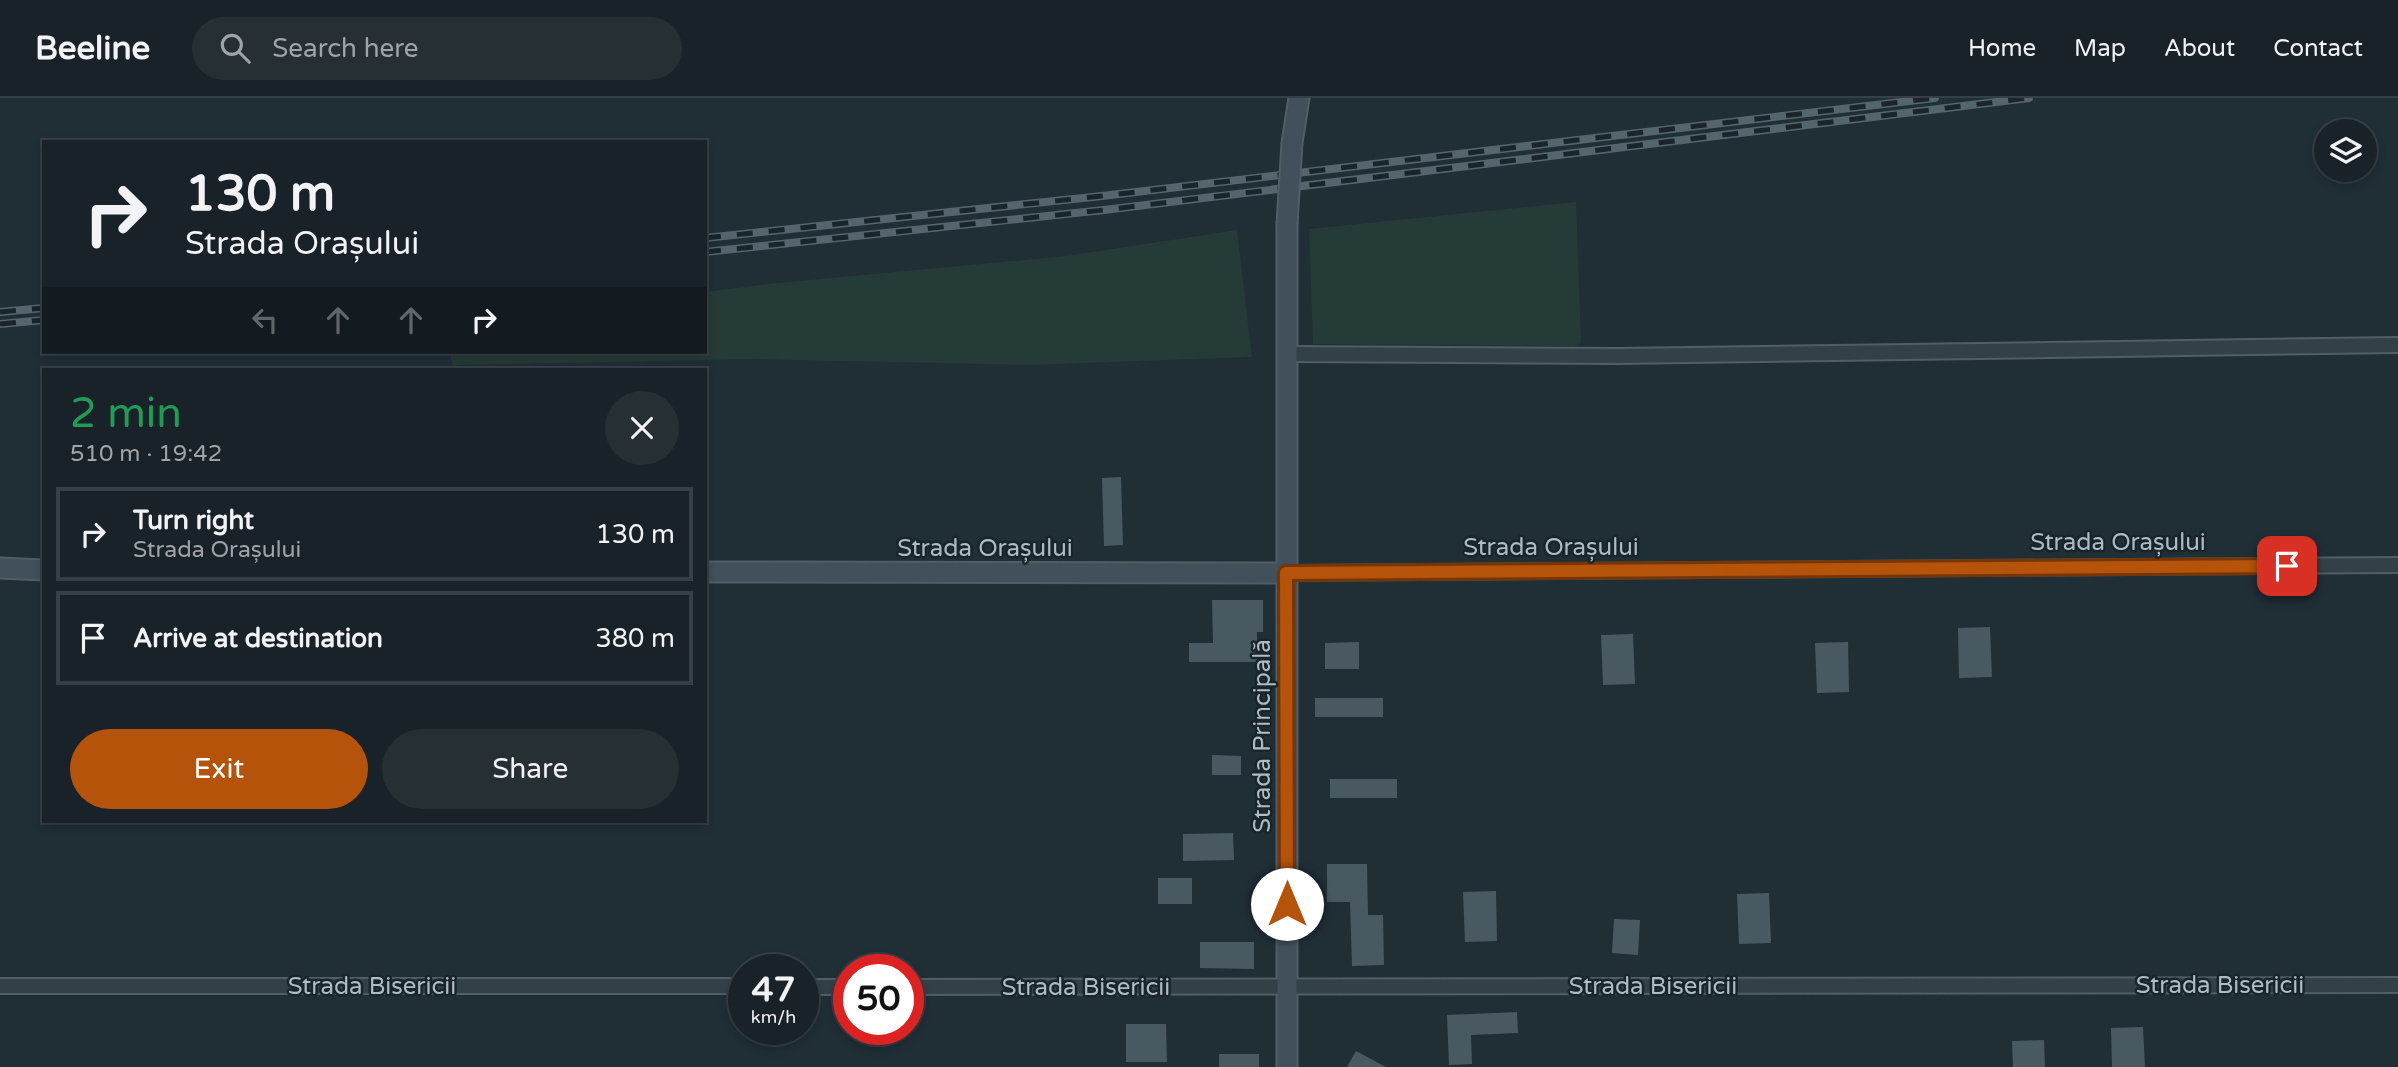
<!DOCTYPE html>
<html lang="en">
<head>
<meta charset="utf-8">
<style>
	:root { --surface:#182228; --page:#252f34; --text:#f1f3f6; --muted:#9fa4a8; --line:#363f45; --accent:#b45309 }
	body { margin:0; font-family:"Varela Round",sans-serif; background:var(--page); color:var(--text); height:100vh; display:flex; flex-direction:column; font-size:26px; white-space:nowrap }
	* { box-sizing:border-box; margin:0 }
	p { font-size:23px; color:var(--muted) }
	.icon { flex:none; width:38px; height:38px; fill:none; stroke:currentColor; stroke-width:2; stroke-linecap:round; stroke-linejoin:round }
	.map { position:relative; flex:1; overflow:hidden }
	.panel { position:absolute; left:42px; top:270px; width:665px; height:455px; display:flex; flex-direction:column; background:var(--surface); border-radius:0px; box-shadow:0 4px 10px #0003,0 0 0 2px var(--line) }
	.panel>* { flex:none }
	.guide { position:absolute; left:42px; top:42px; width:665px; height:214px; border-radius:0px; box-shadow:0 4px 10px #0003,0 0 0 2px var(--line); background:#182228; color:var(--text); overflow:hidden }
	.fabs { position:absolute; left:2314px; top:21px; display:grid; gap:14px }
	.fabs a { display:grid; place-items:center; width:63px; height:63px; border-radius:50%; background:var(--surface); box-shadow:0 4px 10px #0003,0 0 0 2px var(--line); font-size:35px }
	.speed { position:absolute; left:728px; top:856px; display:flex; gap:14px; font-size:35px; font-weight:700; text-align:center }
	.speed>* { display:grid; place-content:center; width:91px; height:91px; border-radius:50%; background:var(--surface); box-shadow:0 4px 10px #0003,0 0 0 2px var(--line); line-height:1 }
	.speed small { font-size:18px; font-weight:400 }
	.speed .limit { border:10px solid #d22; background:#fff; color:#111 }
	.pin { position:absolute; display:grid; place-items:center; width:60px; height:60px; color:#fff; margin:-30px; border-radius:14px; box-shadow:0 4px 10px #0006 }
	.me { position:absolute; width:77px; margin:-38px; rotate:0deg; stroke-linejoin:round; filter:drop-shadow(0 0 5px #0008) }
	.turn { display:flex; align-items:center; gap:24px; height:147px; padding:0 28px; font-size:32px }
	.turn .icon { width:91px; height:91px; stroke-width:2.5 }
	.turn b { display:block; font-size:49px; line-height:60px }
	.lanes { display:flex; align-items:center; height:66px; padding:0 28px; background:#0003; justify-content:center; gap:35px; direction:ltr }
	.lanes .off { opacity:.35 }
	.round { display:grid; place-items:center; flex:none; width:74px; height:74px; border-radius:37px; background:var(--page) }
	.head { display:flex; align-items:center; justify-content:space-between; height:119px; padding:0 28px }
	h1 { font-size:42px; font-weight:600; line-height:52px; color:#1e9e55 }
	.button { display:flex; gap:14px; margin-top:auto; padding:14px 28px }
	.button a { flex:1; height:80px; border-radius:42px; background:var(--accent); color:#fff; font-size:28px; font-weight:600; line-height:80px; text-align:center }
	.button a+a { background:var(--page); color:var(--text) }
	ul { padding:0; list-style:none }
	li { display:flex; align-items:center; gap:21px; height:94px; margin:0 14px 10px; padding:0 14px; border:4px solid var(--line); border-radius:0px }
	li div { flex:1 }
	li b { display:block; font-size:26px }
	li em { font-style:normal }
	header { display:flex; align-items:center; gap:42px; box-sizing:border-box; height:98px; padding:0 35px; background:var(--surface); border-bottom:2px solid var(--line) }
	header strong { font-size:33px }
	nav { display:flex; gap:38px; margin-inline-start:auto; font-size:24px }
	.search { width:490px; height:63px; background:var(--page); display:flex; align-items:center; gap:18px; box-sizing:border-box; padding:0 24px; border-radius:38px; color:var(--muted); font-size:26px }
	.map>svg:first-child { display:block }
	.green { fill:#253b37 }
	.building { fill:#485962 }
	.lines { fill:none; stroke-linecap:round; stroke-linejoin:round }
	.minor-casing { stroke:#515e65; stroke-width:18 }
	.secondary-casing { stroke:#515e65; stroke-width:23 }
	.minor { stroke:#334047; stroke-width:14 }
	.secondary { stroke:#41505a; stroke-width:19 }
	.rail-casing { stroke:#55656e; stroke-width:8 }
	.rail { stroke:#19252b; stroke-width:5; stroke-dasharray:16; stroke-linecap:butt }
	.secondary-bridge-casing { stroke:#515e65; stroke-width:23; stroke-linecap:butt }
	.secondary-bridge { stroke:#41505a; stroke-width:19 }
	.route-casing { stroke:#753606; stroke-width:18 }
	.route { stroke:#b45309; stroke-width:12 }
	.labels { text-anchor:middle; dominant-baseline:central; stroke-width:5; stroke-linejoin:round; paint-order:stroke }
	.street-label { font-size:24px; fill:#adbbc4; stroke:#19252b }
</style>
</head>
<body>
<header>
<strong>Beeline</strong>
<div class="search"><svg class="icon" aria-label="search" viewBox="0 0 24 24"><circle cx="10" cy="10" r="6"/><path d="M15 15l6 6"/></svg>Search here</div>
<nav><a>Home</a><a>Map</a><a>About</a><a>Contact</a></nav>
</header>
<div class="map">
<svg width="2398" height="969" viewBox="0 0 2398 969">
	<rect width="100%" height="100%" fill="#202e36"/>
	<g class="green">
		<polygon points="1576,104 1581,245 1574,248 1313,246 1309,131"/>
		<polygon points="1237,132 1252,259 1027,267 755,261 453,267 449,254 705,254 705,194 767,186 1066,158"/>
	</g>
	<g class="building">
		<polygon points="1121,379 1123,447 1104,448 1102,380"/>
		<polygon points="1212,502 1263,502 1263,534 1257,534 1257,564 1189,564 1189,545 1213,545"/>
		<polygon points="1990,529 1992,579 1959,580 1958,530"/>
		<polygon points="1633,536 1635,586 1603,587 1601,537"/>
		<polygon points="1359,544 1359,571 1325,571 1325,545"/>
		<polygon points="1848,544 1849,594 1817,595 1815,545"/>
		<rect x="1315" y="600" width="68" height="19"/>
		<polygon points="1212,657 1241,658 1241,677 1212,677"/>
		<rect x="1330" y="681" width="67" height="19"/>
		<polygon points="1233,735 1234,762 1183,763 1183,736"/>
		<polygon points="1327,766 1367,766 1368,817 1383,817 1384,867 1352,868 1350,804 1327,804"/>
		<rect x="1158" y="780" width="34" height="26"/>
		<polygon points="1496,793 1497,843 1465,844 1463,794"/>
		<polygon points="1769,795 1771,845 1739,846 1737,796"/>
		<polygon points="1614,821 1640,822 1638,857 1612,855"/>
		<polygon points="1200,844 1254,844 1254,871 1200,870"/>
		<polygon points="1517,914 1518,935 1471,937 1472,966 1449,967 1447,917"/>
		<polygon points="1126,926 1166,926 1167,964 1126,964"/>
		<polygon points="2143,929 2145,969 2112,969 2111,930"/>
		<polygon points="2044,942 2045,969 2013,969 2012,943"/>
		<polygon points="1356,953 1386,969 1347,969"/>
		<rect x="1219" y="956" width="40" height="13"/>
	</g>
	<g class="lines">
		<defs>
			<g id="minor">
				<polyline points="1287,256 1618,258 2398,247"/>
				<polyline points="1286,475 2398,467"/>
				<polyline points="0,888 744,888"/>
				<polyline points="803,889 849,889"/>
				<polyline points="908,889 2398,887"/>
			</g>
			<g id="secondary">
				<polyline points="1292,45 1299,0"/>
				<polyline points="1287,126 1287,969"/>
				<polyline points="0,470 44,472"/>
				<polyline points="705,474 1286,475"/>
			</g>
		</defs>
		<use href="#minor" class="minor-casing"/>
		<use href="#secondary" class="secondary-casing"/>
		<use href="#minor" class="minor"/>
		<use href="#secondary" class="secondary"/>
		<defs>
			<g id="rail">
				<polyline points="705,140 1102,98 1935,0"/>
				<polyline points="705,154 1104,112 2029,0"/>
				<polyline points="0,214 44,210"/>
				<polyline points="0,226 44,222"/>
			</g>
		</defs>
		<use href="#rail" class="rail-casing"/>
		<use href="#rail" class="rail"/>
		<defs>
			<polyline id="secondary-bridge" points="1287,126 1292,45"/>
		</defs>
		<use href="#secondary-bridge" class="secondary-bridge-casing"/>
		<use href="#secondary-bridge" class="secondary-bridge"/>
	</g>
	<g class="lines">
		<defs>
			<polyline id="route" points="1287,806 1286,475 2287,468"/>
		</defs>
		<use href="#route" class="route-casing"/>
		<use href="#route" class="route"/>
	</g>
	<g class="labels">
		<g class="street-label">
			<text x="2118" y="444">Strada Orașului</text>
			<text x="1551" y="449">Strada Orașului</text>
			<text x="985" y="450">Strada Orașului</text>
			<text transform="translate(1262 638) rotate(-90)">Strada Principală</text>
			<text x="2220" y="887">Strada Bisericii</text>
			<text x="372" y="888">Strada Bisericii</text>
			<text x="1653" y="888">Strada Bisericii</text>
			<text x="1086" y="889">Strada Bisericii</text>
		</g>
	</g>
</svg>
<div class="fabs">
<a><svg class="icon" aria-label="layers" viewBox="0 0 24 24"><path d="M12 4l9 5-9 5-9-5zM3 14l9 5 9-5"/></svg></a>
</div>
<div class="speed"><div>47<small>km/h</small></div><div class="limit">50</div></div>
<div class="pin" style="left:2287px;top:468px;background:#d93025"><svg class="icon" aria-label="arrive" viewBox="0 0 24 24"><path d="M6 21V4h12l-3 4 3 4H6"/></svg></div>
<svg class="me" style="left:1287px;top:806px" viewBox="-20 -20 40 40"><circle r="19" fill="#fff"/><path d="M0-13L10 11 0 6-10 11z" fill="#b45309"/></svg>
<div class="guide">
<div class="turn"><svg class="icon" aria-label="right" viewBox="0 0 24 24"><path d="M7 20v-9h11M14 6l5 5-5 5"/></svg><div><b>130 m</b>Strada Orașului</div></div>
<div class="lanes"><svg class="icon off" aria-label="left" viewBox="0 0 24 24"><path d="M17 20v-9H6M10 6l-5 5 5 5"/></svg><svg class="icon off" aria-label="ahead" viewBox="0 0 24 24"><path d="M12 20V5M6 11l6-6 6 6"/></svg><svg class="icon off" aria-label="ahead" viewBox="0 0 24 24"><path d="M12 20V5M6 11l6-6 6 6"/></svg><svg class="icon" aria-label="right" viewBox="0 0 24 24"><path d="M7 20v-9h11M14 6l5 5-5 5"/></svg></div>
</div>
<section class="panel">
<div class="head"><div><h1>2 min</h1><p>510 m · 19:42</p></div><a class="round"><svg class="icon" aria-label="close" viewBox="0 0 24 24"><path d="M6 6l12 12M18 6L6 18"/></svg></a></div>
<ul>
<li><svg class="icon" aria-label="right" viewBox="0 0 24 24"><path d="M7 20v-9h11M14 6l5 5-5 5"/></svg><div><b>Turn right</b><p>Strada Orașului</p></div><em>130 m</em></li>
<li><svg class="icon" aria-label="arrive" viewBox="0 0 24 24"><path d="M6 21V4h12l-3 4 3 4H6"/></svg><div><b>Arrive at destination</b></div><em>380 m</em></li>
</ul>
<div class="button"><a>Exit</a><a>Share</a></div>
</section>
</div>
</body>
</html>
